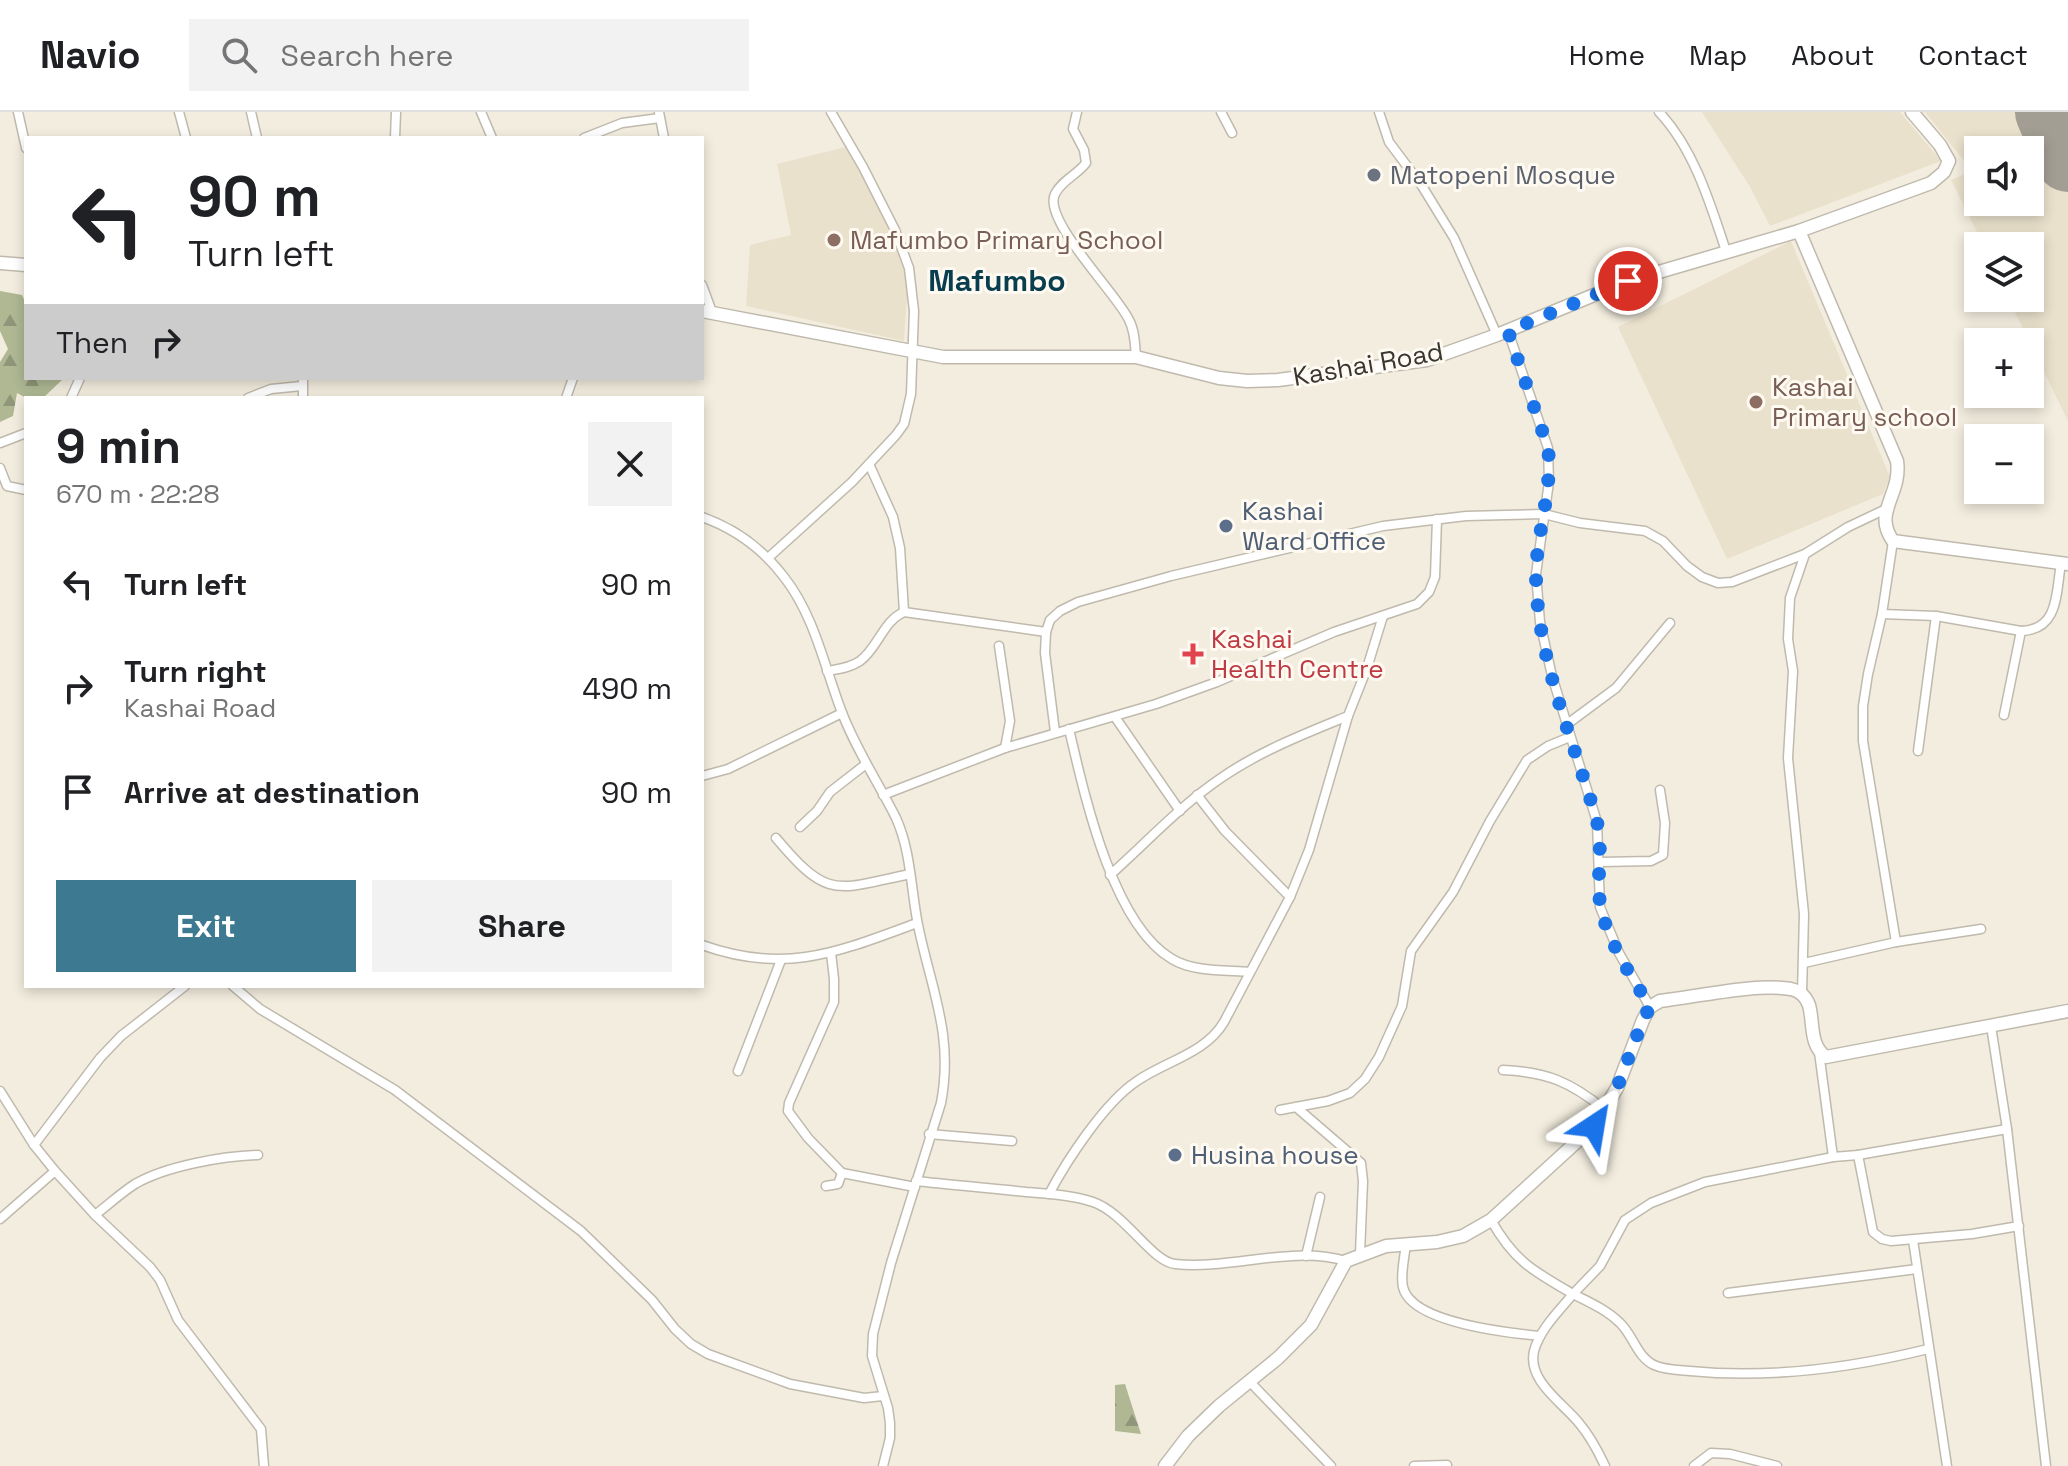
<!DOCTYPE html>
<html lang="en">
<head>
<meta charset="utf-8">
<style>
	:root { --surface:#fff; --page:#f2f2f2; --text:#202124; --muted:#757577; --line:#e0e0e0; --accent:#3d7990 }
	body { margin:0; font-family:"Space Grotesk",sans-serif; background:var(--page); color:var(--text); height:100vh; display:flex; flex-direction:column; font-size:30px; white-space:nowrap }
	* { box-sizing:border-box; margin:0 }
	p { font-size:26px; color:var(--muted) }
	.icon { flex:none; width:44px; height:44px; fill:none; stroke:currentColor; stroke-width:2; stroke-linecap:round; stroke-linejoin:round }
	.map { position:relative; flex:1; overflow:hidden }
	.side { position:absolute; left:24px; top:284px; width:680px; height:592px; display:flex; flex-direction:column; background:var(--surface); border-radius:0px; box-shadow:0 4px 12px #0003 }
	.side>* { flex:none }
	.hud { position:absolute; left:24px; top:24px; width:680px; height:244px; border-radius:0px; box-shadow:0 4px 12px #0003; background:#fff; color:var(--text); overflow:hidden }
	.buttons { position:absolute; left:1964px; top:24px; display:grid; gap:16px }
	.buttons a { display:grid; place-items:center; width:80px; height:80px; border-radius:0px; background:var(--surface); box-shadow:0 4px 12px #0003; font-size:40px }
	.pin { position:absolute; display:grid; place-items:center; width:68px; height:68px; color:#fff; margin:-34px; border:4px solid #fff; border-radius:50%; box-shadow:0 2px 8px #0007 }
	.me { position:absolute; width:88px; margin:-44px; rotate:33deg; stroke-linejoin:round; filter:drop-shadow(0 0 6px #0008) }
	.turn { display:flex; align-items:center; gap:28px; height:168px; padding:0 32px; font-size:36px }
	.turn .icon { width:104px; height:104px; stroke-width:2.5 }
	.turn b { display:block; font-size:56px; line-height:68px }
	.then { display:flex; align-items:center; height:76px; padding:0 32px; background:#0003; gap:16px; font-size:30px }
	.round { display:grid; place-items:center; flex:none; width:84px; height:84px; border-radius:0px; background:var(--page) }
	.summary { display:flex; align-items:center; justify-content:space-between; height:136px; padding:0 32px }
	h1 { font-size:48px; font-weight:600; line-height:60px }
	.cta { display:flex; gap:16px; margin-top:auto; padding:16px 32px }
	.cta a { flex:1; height:92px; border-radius:0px; background:var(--accent); color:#fff; font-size:32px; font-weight:600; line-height:92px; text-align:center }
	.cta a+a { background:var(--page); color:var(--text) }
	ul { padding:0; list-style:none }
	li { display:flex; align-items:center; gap:24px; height:104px; padding:0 32px }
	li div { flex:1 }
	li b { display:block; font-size:30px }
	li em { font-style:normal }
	header { display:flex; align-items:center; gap:48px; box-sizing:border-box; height:112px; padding:0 40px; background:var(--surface); border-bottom:2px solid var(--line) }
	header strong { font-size:38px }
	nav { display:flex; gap:44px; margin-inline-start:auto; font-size:28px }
	.search { width:560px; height:72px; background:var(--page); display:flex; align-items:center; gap:20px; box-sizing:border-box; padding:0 28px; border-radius:0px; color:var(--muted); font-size:30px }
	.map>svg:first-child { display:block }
	.built { fill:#eae1cc; fill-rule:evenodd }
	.forest { fill:url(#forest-firs) }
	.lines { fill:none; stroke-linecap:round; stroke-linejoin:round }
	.runway { stroke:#a29e94; stroke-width:66 }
	.street-casing { stroke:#bfbaad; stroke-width:11 }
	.secondary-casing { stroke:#bfbaad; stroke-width:15 }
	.street { stroke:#fff; stroke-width:8 }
	.secondary { stroke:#fff; stroke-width:12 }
	.route { stroke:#1a73e8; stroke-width:14; stroke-dasharray:0 25.2 }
	.worship-dot { fill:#6b7280; stroke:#fefaf2; stroke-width:3 }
	.education-dot { fill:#8d6e63; stroke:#fefaf2; stroke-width:3 }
	.service-dot { fill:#5c6f8a; stroke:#fefaf2; stroke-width:3 }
	.health-dot { fill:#e0444e; stroke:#fefaf2; stroke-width:3 }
	.labels { text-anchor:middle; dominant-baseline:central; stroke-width:6; stroke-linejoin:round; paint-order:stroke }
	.worship-label { font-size:26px; fill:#5b616d; stroke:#fefaf2; text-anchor:start }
	.education-label { font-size:26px; fill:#785e54; stroke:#fefaf2; text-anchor:start }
	.street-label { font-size:26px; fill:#383631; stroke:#fefaf2 }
	.service-label { font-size:26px; fill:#4e5e75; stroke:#fefaf2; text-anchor:start }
	.health-label { font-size:26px; fill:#be3a42; stroke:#fefaf2; text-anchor:start }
	.quarter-label { font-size:30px; font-weight:bold; fill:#093e4f; stroke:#fefaf2 }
</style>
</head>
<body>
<header>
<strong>Navio</strong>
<div class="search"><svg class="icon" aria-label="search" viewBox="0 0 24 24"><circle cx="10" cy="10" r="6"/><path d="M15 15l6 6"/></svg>Search here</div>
<nav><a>Home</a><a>Map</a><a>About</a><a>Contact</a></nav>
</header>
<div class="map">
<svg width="2068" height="1354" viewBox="0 0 2068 1354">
	<defs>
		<pattern id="forest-firs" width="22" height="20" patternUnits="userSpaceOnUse" patternTransform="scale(2)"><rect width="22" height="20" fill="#afb893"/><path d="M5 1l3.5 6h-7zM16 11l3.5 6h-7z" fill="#8f9679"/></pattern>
	</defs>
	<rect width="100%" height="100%" fill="#f3eddf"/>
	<g class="built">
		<polygon points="1702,0 1900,0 1941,49 1770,114 1750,75"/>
		<path d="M1925,0H2068V309L2008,186H2030V134H1984L1951,68L1972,59ZM1978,38H2030V90H1978Z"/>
		<polygon points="846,35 890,113 909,156 904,229 746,194 750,133 791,123 777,52"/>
		<polygon points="1791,129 1890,365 1883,382 1727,447 1618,215"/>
	</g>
	<g class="forest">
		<polygon points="0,179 22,183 26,192 26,266 63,267 43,286 26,286 17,281 13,304 0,310 0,250 8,237 0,219"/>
		<polygon points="1125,1272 1141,1322 1115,1319 1115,1273"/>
	</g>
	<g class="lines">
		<polyline class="runway" points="2048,0 2068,47"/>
		<defs>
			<g id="street">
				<polyline points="18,0 26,36"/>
				<polyline points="179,0 186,26"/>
				<polyline points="251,0 257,26"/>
				<polyline points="481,0 492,26"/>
				<polyline points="659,0 664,26"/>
				<path d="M1077,0L1073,17L1084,38L1086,51C1078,62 1061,69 1055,82C1042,108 1118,183 1129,208C1135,219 1135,233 1136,245"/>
				<polyline points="1221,0 1232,21"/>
				<polyline points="1379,0 1389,30 1422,74 1454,126 1497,223"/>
				<path d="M1659,0C1694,37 1710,91 1726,139"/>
				<polyline points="395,26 396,0"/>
				<polyline points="584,26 622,11 660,6"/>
				<polyline points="702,173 712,200"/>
				<polyline points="1508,219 1548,336 1549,370 1536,462 1540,510 1552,564 1597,710 1600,795 1619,841 1650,895"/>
				<polyline points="303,266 303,286"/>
				<polyline points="71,286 80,266"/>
				<polyline points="248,286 271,277 302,274"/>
				<polyline points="566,286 573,266"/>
				<polyline points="0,331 26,321"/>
				<polyline points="869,352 893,405 900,436 904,500"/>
				<polyline points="0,356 7,374 26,378"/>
				<path d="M702,405C736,417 762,436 784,465C814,503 824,553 841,598C855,636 878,670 896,706C911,739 911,778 918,813C931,877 954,923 941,991L891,1151L873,1222L872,1244L888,1296L890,1311V1326L883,1354"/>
				<polyline points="1893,429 1882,502 1868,562 1863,594 1863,629 1896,830"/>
				<polyline points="768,446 852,370 896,323 904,312 911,282 914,199 909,156 895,118 863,55 831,0"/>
				<path d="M1882,502L1936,504L2021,519C2059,518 2056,481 2061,451"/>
				<polyline points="999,534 1010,609 1005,636"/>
				<path d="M827,559C838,557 850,556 860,549C878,536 883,509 904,500L1046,520"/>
				<polyline points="2004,603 2021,519"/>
				<polyline points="1115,605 1180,699"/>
				<polyline points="1566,613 1616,576 1670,511"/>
				<path d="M1069,617C1084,681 1112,812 1172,847C1193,860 1226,858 1250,860"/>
				<polyline points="1055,620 1045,541 1046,520 1050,508 1060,499 1078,490 1171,464 1383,414 1466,404 1544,402 1580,411 1645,419 1663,429 1687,454 1702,465 1718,471 1732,470 1805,442 1848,415 1886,397"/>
				<polyline points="1918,639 1936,504"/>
				<polyline points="702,664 728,657 842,601"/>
				<polyline points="883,683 1005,636 1156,592 1217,570 1334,520 1417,492 1429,480 1435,465 1437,407"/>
				<polyline points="1197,683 1225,719 1290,785"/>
				<polyline points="800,715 817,699 830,680 866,652"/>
				<path d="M776,726C828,788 835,778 910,762"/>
				<polyline points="1601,750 1651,749 1663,743 1665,711 1660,678"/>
				<path d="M1110,763C1146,731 1181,693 1221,666C1260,639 1304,622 1348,604"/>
				<path d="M702,833C786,863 838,840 917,811"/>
				<polyline points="1804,851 1896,830 1981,817"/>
				<polyline points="233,874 260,897 395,978 581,1119 652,1188 675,1217 691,1232 708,1242 790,1272 864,1286 883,1284"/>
				<polyline points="1802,881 1804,802 1788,646 1793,559 1788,527 1790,486 1805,442"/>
				<polyline points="1991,914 2007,1017 2046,1354"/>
				<polyline points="1819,940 1833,1045"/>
				<path d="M1503,958C1547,960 1571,970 1605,998"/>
				<polyline points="738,959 781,848"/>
				<polyline points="0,979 34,1033 55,1059 95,1103 150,1155 160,1168 178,1208 261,1317 264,1354"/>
				<polyline points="1296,995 1361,1051 1363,1069 1360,1142"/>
				<polyline points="1280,998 1328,989 1350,981 1365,967 1379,945 1402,894 1411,839 1453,780 1490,709 1527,648 1548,634 1570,625"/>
				<polyline points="929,1022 1012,1029"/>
				<polyline points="34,1033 100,946 121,924 185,874"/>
				<polyline points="1858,1043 1873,1120 1882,1127 1891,1129 1972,1122 2019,1114"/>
				<polyline points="842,1061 915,1075"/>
				<path d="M916,1069C953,1073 990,1076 1026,1080C1049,1082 1072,1083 1093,1090C1125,1101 1152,1150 1175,1152C1231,1158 1291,1133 1346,1149"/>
				<polyline points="826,1074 838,1072 842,1061 808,1026 788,999 789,991 834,890 834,867 831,841"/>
				<path d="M1049,1082C1067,1048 1105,990 1137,969C1166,949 1206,941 1224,910L1290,785L1309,738L1348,604L1367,556L1383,504"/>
				<path d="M95,1103C108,1093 121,1081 135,1072C166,1054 223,1044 258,1043"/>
				<polyline points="0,1107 55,1059"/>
				<path d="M1491,1108C1514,1149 1533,1159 1573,1182L1600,1154L1625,1108L1651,1091L1705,1070L1833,1045L1858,1043L2007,1017"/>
				<polyline points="1913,1128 1947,1354"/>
				<path d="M1406,1131C1405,1144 1400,1162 1403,1175C1411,1211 1509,1221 1540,1224"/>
				<polyline points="1306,1144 1320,1085"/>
				<polyline points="1728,1181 1917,1157"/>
				<polyline points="1250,1270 1331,1354"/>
				<polyline points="1414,1354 1447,1353"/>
				<path d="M1605,1354C1598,1339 1590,1324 1579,1311C1563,1291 1527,1269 1534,1239C1540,1217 1559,1199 1573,1182C1589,1190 1607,1198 1620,1211C1633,1223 1637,1245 1654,1253C1665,1258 1679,1258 1690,1259C1770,1267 1851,1256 1928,1237"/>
				<polyline points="1694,1354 1711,1341 1730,1342 1777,1354"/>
			</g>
			<g id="secondary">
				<path d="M1799,119L1897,349C1902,383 1872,400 1893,429L2068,452"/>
				<polyline points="0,151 26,153"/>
				<polyline points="702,199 943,245 1136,245 1219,266 1247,269 1278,268 1427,248 1497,223 1628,169 1799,119 1931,71 1944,60 1949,49 1940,33 1912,0"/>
				<path d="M1165,1354L1188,1324L1219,1294L1278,1246L1311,1213L1346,1149L1386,1134L1437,1130L1463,1124L1491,1108L1594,1014L1617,976L1643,908L1650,895L1660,889C1695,885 1757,871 1791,877C1800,879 1806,885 1809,893C1814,911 1809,933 1826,945L2068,899"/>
			</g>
		</defs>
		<use href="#street" class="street-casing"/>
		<use href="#secondary" class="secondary-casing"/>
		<use href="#street" class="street"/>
		<use href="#secondary" class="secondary"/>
	</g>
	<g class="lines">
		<path class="route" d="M1594,1014L1617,976L1643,908L1650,895C1630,861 1600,820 1599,779C1598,754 1603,731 1596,706C1573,627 1537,547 1536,464C1536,421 1553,379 1548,336L1508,219L1628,169"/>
	</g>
	<circle class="worship-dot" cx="1374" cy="63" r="8"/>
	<g class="education-dot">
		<circle cx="834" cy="128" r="8"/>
		<circle cx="1756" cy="290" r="8"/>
	</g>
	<g class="service-dot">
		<circle cx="1226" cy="414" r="8"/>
		<circle cx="1175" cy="1043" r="8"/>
	</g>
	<path class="health-dot" d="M1189 530h8v8h8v8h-8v8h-8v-8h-8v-8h8z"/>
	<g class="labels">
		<g class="worship-label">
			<text x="1390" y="63">Matopeni Mosque</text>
		</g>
		<g class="education-label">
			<text x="850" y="128">Mafumbo Primary School</text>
			<text x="1772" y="275">Kashai<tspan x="1772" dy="30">Primary school</tspan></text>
		</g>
		<g class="street-label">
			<text transform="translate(1368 252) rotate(-10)">Kashai Road</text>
		</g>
		<g class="service-label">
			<text x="1242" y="399">Kashai<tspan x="1242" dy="30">Ward Office</tspan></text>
			<text x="1191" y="1043">Husina house</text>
		</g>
		<g class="health-label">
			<text x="1211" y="527">Kashai<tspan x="1211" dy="30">Health Centre</tspan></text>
		</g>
		<g class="quarter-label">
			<text x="997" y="168">Mafumbo</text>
		</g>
	</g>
</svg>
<div class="buttons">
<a><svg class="icon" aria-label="sound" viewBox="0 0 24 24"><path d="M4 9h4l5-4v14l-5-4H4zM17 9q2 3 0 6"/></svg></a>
<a><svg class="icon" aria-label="layers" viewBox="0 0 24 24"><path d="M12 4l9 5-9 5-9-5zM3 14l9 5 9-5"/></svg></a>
<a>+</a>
<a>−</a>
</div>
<div class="pin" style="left:1628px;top:169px;background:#d93025"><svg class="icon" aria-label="arrive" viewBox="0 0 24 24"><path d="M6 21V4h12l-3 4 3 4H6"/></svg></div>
<svg class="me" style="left:1594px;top:1014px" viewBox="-20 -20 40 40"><path d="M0-17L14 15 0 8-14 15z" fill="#1a73e8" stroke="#fff" stroke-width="4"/></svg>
<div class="hud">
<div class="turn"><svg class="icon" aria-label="left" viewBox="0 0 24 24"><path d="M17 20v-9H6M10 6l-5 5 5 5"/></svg><div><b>90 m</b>Turn left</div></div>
<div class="then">Then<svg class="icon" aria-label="right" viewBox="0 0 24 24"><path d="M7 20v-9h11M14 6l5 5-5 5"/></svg></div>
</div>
<section class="side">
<div class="summary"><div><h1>9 min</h1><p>670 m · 22:28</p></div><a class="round"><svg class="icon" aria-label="close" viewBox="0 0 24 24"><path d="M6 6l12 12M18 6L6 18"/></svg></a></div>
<ul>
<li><svg class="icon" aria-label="left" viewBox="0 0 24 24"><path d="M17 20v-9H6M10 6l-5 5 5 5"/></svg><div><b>Turn left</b></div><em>90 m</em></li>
<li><svg class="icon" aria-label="right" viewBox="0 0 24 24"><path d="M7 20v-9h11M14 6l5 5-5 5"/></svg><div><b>Turn right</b><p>Kashai Road</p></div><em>490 m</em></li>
<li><svg class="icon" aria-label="arrive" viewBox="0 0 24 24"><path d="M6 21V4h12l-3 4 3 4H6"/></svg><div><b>Arrive at destination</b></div><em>90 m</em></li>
</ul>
<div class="cta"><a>Exit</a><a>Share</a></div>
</section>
</div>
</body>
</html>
